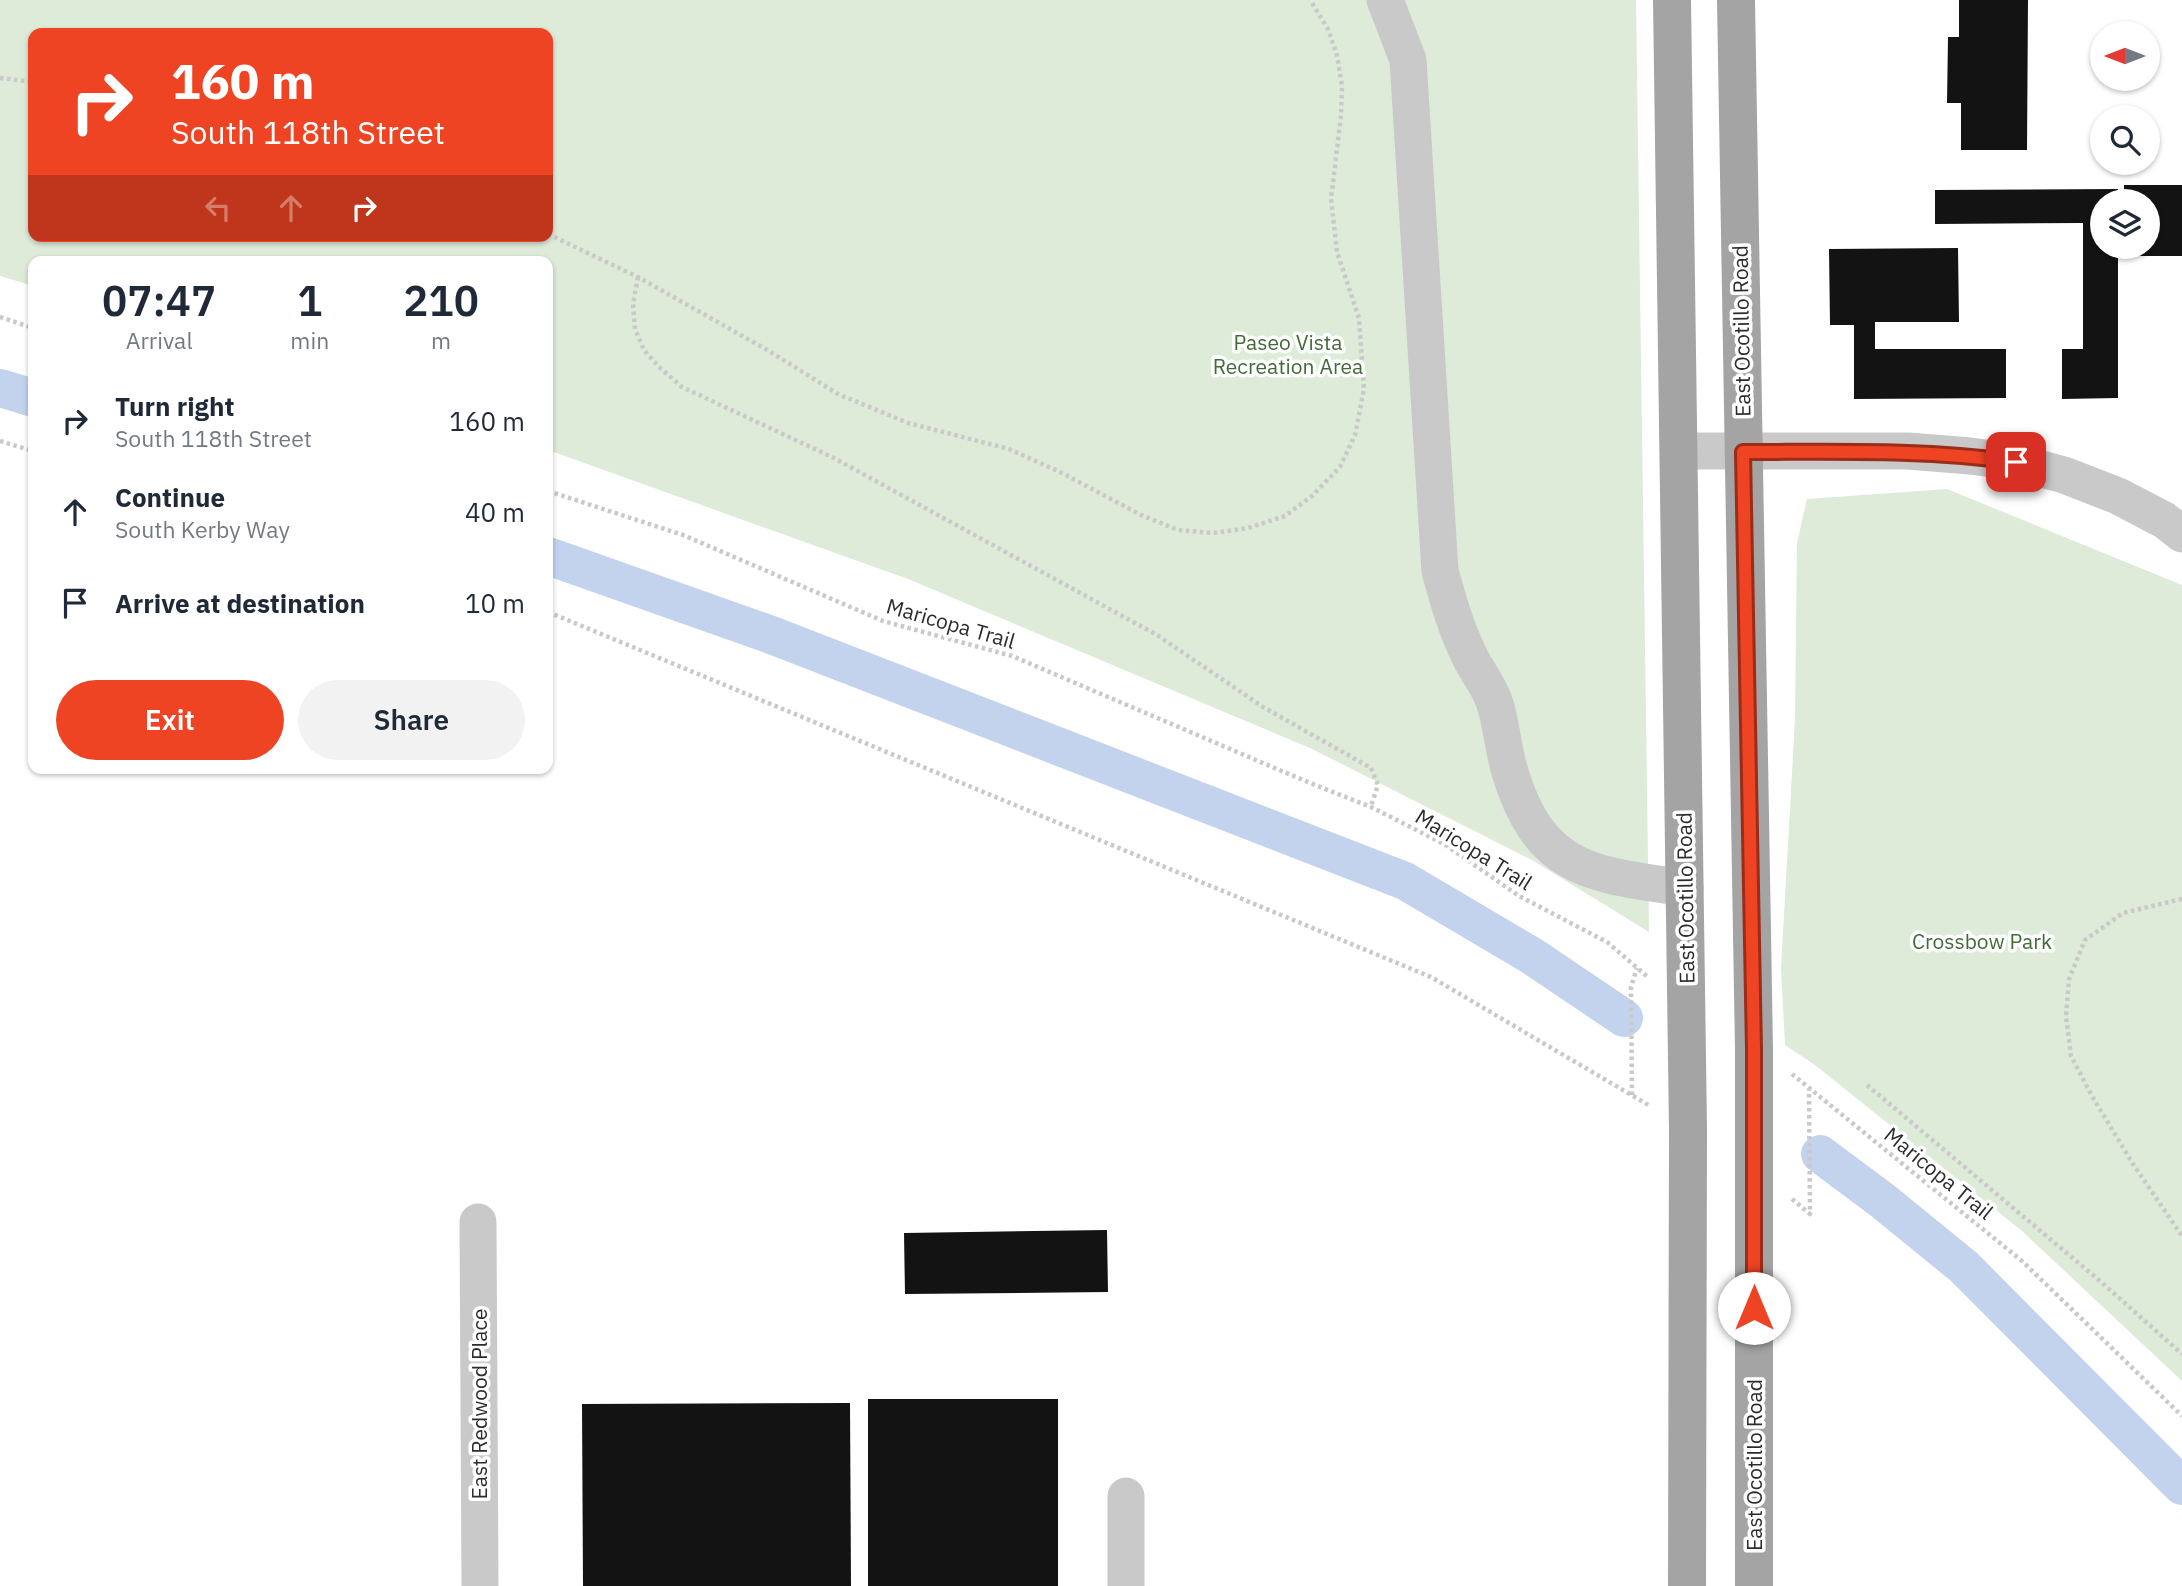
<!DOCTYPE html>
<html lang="en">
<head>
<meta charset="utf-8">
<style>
	:root { --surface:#fff; --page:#f2f2f3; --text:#1f2937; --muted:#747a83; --accent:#ef4423 }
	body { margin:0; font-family:"IBM Plex Sans",sans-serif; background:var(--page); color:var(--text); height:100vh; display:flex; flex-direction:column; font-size:26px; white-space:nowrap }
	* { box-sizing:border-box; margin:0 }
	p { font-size:23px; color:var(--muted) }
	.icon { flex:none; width:38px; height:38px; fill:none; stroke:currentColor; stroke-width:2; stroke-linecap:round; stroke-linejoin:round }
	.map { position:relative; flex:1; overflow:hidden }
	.sheet { position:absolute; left:28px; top:256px; width:525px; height:518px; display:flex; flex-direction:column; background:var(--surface); border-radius:14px; box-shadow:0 2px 5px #0004 }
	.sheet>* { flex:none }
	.banner { position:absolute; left:28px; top:28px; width:525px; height:214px; border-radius:14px; box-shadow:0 2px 5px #0004; background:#ef4423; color:#fff; overflow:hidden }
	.needle { width:46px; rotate:270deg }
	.fabs { position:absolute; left:2090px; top:21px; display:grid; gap:14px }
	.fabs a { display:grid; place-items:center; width:70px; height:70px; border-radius:50%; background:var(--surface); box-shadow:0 2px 5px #0004; font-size:35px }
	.pin { position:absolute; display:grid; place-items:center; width:60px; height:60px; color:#fff; margin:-30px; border-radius:14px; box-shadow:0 4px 10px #0006 }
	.me { position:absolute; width:77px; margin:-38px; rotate:0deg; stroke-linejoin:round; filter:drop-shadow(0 0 5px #0008) }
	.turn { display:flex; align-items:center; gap:24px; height:147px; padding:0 28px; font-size:32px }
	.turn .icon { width:91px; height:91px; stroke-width:2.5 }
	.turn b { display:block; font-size:49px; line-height:60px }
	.lanes { display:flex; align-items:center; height:66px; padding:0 28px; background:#0003; justify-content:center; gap:35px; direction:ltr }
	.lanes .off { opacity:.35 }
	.eta { display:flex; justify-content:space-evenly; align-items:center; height:119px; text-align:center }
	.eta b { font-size:42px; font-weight:600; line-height:49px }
	.button { display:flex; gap:14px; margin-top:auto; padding:14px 28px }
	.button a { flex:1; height:80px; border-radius:42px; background:var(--accent); color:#fff; font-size:28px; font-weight:600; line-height:80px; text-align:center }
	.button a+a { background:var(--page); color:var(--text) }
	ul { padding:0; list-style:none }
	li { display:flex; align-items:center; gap:21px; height:91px; padding:0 28px }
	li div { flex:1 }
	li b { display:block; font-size:26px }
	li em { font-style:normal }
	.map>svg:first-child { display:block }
	.green { fill:#deebd9; fill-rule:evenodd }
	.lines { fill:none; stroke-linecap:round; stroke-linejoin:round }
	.canal { stroke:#c3d3ed; stroke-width:38 }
	.building { fill:#131313 }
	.path { stroke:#c9c9c9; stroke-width:4.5; stroke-dasharray:3.5 3.5; stroke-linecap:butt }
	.minor { stroke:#c9c9c9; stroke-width:37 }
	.major { stroke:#a4a4a4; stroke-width:38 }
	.route-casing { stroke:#9b2c17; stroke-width:18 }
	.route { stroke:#ef4423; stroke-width:12 }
	.labels { text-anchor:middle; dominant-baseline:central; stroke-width:7; stroke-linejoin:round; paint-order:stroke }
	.street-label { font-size:21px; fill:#2c2c2c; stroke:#fff }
	.park-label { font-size:21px; fill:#436a38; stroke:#fff }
</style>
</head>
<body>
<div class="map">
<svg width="2182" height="1586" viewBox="0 0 2182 1586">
	<rect width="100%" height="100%" fill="#fff"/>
	<g class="green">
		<path d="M0,0H1636L1649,932L1532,860L1310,748L908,579L548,450V261H33V286L0,276ZM33,33H548V236H33Z"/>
		<polygon points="1947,489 2182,585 2182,1381 2022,1231 1815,1065 1785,1045 1781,969 1795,719 1797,543 1807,499"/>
	</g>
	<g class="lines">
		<g class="canal">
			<polyline points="0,388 33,398"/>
			<polyline points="548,556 774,636 1405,881 1532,956 1624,1018"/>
			<polyline points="1820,1154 1883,1201 1964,1267 2182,1486"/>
		</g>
	</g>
	<g class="building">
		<polygon points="1959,0 2028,0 2027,150 1961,150 1961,103 1947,103 1948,37 1959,37"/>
		<polygon points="2124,185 2182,185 2182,256 2124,256 2124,247 2147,247 2147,201 2124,201"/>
		<polygon points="2118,189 2118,201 2102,201 2102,247 2118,247 2118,398 2062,399 2062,349 2083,349 2083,223 1935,224 1935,190"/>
		<polygon points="1958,248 1959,322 1875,322 1875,349 2006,349 2006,398 1854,399 1854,325 1830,325 1829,249"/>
		<polygon points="1107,1230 1108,1292 905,1294 904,1233"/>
		<rect x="868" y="1399" width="190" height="187"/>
		<polygon points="850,1403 851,1586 583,1586 582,1404"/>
	</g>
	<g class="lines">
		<g class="path">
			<polyline points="0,78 33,82"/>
			<polyline points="548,234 638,277 769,351 838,394 908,423 1009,449 1060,472 1141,515 1178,530 1213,533 1248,528 1285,516 1312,496 1340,467 1355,435 1364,389 1359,318 1337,252 1331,199 1341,116 1342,86 1337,55 1328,29 1310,0"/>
			<polyline points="638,277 633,304 635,329 644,350 658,366 682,387 832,457 1157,635 1263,707 1371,768 1378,785 1371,806"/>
			<polyline points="0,317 33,328"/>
			<polyline points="0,441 33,451"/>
			<polyline points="548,491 683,535 883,621 1012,656 1310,783 1371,807 1444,844 1519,896 1607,942 1649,978"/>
			<polyline points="548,612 1431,977 1650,1106"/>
			<polyline points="2182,899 2123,913 2085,940 2069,979 2066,1016 2071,1056 2093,1098 2133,1164 2182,1236"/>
			<polyline points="1792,1074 2022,1261 2182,1416"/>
			<polyline points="1867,1085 2100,1281 2182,1354"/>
			<polyline points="1632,1095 1631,987 1637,968"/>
			<polyline points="1792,1199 1810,1214 1809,1089"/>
		</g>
		<g class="minor">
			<path d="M1385,0L1408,60L1440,571C1448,600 1456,629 1470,657C1477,672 1490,687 1495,704C1502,726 1503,750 1510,772C1540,873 1593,874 1685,888"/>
			<polyline points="1679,451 1908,451 1970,456 2016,462 2064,475 2118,496 2164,520 2182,534"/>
			<polyline points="478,1222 480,1586"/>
			<polyline points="1126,1586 1126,1496"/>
		</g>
		<g class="major">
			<polyline points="1672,0 1688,1129 1687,1586"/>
			<polyline points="1736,0 1754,1050 1754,1586"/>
		</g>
	</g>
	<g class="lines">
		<defs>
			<path id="route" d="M1754,1308V1050L1743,452C1835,452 1925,449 2016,462"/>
		</defs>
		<use href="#route" class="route-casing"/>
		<use href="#route" class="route"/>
	</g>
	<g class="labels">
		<g class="street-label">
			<text transform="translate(1741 331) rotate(-91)">East Ocotillo Road</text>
			<text transform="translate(951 623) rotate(16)">Maricopa Trail</text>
			<text transform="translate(1474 849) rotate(32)">Maricopa Trail</text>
			<text transform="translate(1685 898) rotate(-91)">East Ocotillo Road</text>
			<text transform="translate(1939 1173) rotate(39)">Maricopa Trail</text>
			<text transform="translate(479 1404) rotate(-90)">East Redwood Place</text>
			<text transform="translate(1754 1465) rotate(-90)">East Ocotillo Road</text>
		</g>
		<g class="park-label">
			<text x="1288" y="342">Paseo Vista<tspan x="1288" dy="24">Recreation Area</tspan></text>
			<text x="1982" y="941">Crossbow Park</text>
		</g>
	</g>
</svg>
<div class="fabs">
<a><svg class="needle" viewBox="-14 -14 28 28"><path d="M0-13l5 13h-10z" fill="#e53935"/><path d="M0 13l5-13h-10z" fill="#747a83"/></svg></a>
<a><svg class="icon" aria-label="search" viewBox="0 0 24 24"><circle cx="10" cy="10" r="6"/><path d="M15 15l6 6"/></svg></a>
<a><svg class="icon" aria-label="layers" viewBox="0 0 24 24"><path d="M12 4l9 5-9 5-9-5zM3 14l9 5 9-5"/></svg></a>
</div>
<div class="pin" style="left:2016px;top:462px;background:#d93025"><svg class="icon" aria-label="arrive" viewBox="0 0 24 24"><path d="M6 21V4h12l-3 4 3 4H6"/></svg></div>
<svg class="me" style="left:1754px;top:1308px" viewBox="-20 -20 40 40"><circle r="19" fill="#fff"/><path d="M0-13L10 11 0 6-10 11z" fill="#ef4423"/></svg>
<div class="banner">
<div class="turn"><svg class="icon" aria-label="right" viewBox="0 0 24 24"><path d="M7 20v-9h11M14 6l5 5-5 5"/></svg><div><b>160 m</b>South 118th Street</div></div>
<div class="lanes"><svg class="icon off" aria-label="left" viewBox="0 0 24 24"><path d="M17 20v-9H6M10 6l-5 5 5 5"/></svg><svg class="icon off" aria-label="ahead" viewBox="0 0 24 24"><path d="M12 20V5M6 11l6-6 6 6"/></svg><svg class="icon" aria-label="right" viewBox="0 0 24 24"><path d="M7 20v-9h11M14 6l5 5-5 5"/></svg></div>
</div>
<section class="sheet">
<div class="eta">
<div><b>07:47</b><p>Arrival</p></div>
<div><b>1</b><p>min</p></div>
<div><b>210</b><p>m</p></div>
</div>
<ul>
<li><svg class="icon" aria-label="right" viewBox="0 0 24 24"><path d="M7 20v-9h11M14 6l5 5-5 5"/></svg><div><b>Turn right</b><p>South 118th Street</p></div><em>160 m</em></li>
<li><svg class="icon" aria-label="ahead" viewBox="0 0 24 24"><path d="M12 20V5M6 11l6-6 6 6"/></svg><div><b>Continue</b><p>South Kerby Way</p></div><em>40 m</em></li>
<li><svg class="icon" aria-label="arrive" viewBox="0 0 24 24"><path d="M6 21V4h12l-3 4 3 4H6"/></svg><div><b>Arrive at destination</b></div><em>10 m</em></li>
</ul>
<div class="button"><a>Exit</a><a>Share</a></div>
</section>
</div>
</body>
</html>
